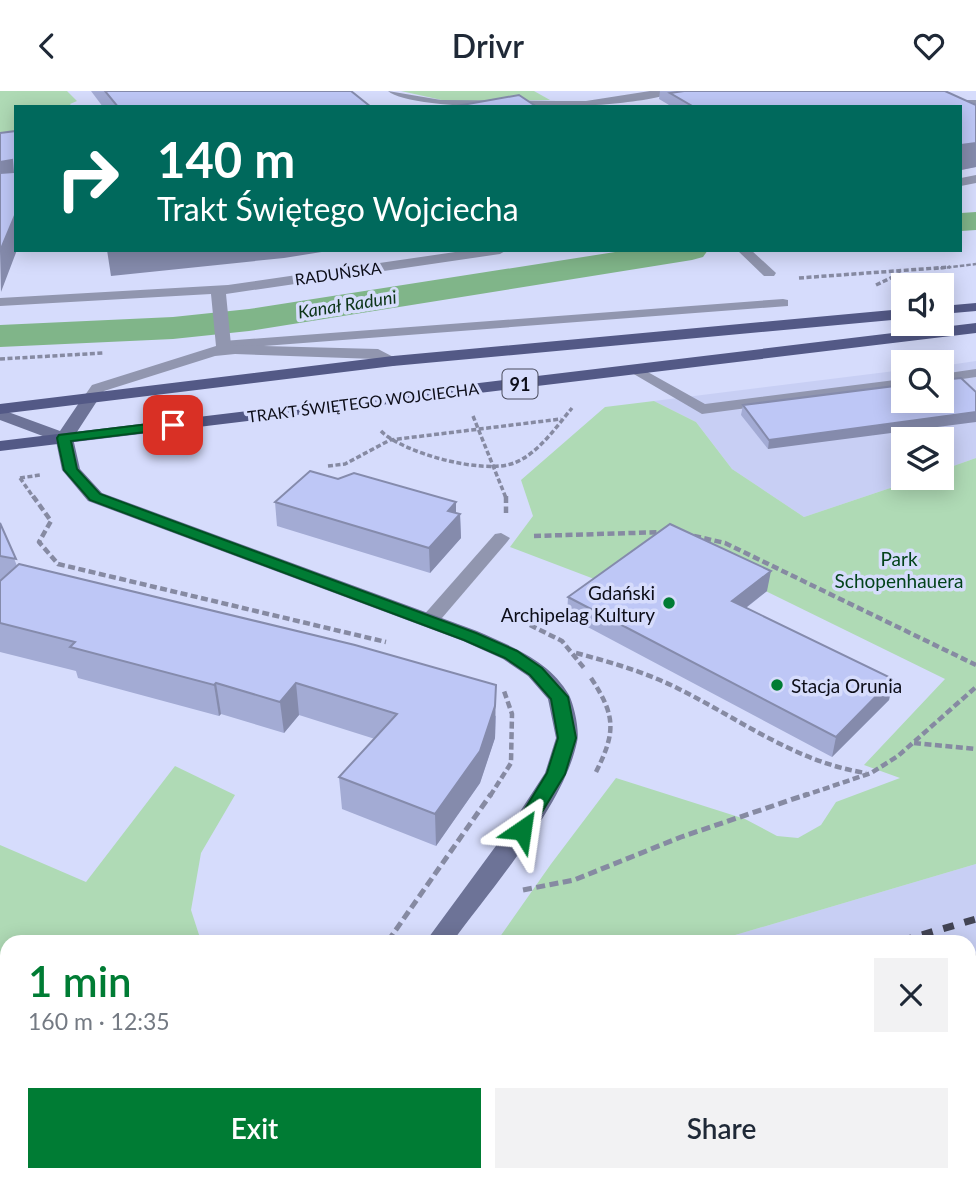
<!DOCTYPE html>
<html lang="en">
<head>
<meta charset="utf-8">
<style>
	:root { --surface:#fff; --page:#f2f2f3; --text:#1f2937; --muted:#747a83; --accent:#007c34 }
	body { margin:0; font-family:Lato,sans-serif; background:var(--page); color:var(--text); height:100vh; display:flex; flex-direction:column; font-size:26px; white-space:nowrap }
	* { box-sizing:border-box; margin:0 }
	p { font-size:23px; color:var(--muted) }
	.icon { flex:none; width:38px; height:38px; fill:none; stroke:currentColor; stroke-width:2; stroke-linecap:round; stroke-linejoin:round }
	.map { position:relative; flex:1; overflow:hidden }
	.panel { position:absolute; left:0px; top:844px; width:976px; height:247px; display:flex; flex-direction:column; background:var(--surface); border-radius:21px 21px 0 0; box-shadow:0 4px 18px #0003 }
	.panel>* { flex:none }
	.hud { position:absolute; left:14px; top:14px; width:948px; height:147px; border-radius:0px; box-shadow:0 4px 18px #0003; background:#00695c; color:#fff; overflow:hidden }
	.fabs { position:absolute; left:891px; top:182px; display:grid; gap:14px }
	.fabs a { display:grid; place-items:center; width:63px; height:63px; border-radius:0px; background:var(--surface); box-shadow:0 4px 18px #0003; font-size:35px }
	.pin { position:absolute; display:grid; place-items:center; width:60px; height:60px; color:#fff; margin:-30px; border-radius:14px; box-shadow:0 4px 10px #0006 }
	.me { position:absolute; width:77px; margin:-38px; rotate:32deg; stroke-linejoin:round; filter:drop-shadow(0 0 5px #0008) }
	.turn { display:flex; align-items:center; gap:24px; height:147px; padding:0 28px; font-size:32px }
	.turn .icon { width:91px; height:91px; stroke-width:2.5 }
	.turn b { display:block; font-size:49px; line-height:60px }
	.round { display:grid; place-items:center; flex:none; width:74px; height:74px; border-radius:0px; background:var(--page) }
	.summary { display:flex; align-items:center; justify-content:space-between; height:119px; padding:0 28px }
	h1 { font-size:42px; font-weight:600; line-height:52px; color:var(--accent) }
	.button { display:flex; gap:14px; margin-top:auto; padding:14px 28px }
	.button a { flex:1; height:80px; border-radius:0px; background:var(--accent); color:#fff; font-size:28px; font-weight:600; line-height:80px; text-align:center }
	.button a+a { background:var(--page); color:var(--text) }
	header { display:flex; justify-content:space-between; align-items:center; height:91px; padding:0 28px; background:var(--surface); font-size:32px; font-weight:600 }
	.map>svg:first-child { display:block }
	.built { fill:#c8cff4 }
	.green { fill:#afdab5 }
	.lines { fill:none; stroke-linecap:round; stroke-linejoin:round }
	.canal { fill:#80b589; fill-rule:evenodd }
	.path-far3 { stroke:#868aa2; stroke-width:2.5; stroke-dasharray:4.5 2; stroke-linecap:butt }
	.path-far2 { stroke:#868aa2; stroke-width:3.5; stroke-dasharray:5 2.5; stroke-linecap:butt }
	.path-far1 { stroke:#868aa2; stroke-width:4.5; stroke-dasharray:7 3.5; stroke-linecap:butt }
	.path { stroke:#868aa2; stroke-width:5; stroke-dasharray:9 4.5; stroke-linecap:butt }
	.lane { fill:#9196af; fill-rule:evenodd }
	.street { fill:#9196af; fill-rule:evenodd }
	.secondary { fill:#6d7397; fill-rule:evenodd }
	.primary { fill:#535986; fill-rule:evenodd }
	.rail { stroke:#424454; stroke-width:7; stroke-dasharray:11 11; stroke-linecap:butt }
	.wall { fill:#a3abd4 }
	.shaded-wall { fill:#858bac }
	.building { fill:#bec7f6; stroke:#858bac; stroke-width:2 }
	.route { fill:#007c34; stroke:#005122; stroke-width:2 }
	.poi-dot { fill:#007c34; stroke:#d6dcfc; stroke-width:2.5 }
	.labels { text-anchor:middle; dominant-baseline:central; stroke-width:7; stroke-linejoin:round; paint-order:stroke }
	.far-street-label { font-size:16px; fill:#0c0d18; stroke:#d6dcfc }
	.far-water-label { font-size:18px; font-style:italic; fill:#0d3518; stroke:#d6dcfc }
	.shield { fill:#d6dcfc; stroke:#494b5c; stroke-width:2 }
	.shield-label { font-size:18px; font-weight:bold; fill:#0c0d18 }
	.park-label { font-size:19px; fill:#03431a; stroke:#d6dcfc }
	.poi-label { font-size:19px; fill:#0c0d18; stroke:#d6dcfc; text-anchor:end }
</style>
</head>
<body>
<header><svg class="icon" aria-label="back" viewBox="0 0 24 24"><path d="M15 5l-7 7 7 7"/></svg>Drivr<svg class="icon" aria-label="heart" viewBox="0 0 24 24"><path d="M12 20l-8-8c-3-5 5-10 8-4 3-6 11-1 8 4z"/></svg></header>
<div class="map">
<svg width="976" height="1090" viewBox="0 0 976 1090">
	<rect width="100%" height="100%" fill="#d6dcfc"/>
	<g class="built">
		<polygon points="976,270 976,367 942,379 942,348 903,348 903,387 920,387 804,426 732,378 696,331 654,310 903,279 903,310 942,310 942,275"/>
		<polygon points="976,773 976,915 970,917 970,850 715,850"/>
		<polygon points="7,1069 7,1083 479,1083 456,1090 0,1090 0,1072"/>
	</g>
	<g class="green">
		<polygon points="0,0 67,0 77,10 70,13 72,16 16,16 16,51 0,53"/>
		<polygon points="401,0 534,0 550,9 446,10"/>
		<polygon points="654,310 696,331 732,378 804,426 920,387 942,387 942,379 976,367 976,773 715,850 497,850 551,773 616,687 745,728 777,745 798,747 821,734 836,711 900,687 864,674 945,588 668,452 610,494 510,456 533,425 521,389 605,316"/>
		<polygon points="175,675 235,704 201,762 191,819 201,850 7,850 7,952 0,953 0,754 86,791"/>
		<polygon points="479,1083 746,1083 741,1090 456,1090"/>
	</g>
	<g class="lines">
		<g class="canal">
			<polygon points="976,121 976,139 961,140 961,122"/>
			<polygon points="628,159 708,159 703,166 692,169 249,240 173,248 0,256 0,234 173,226 249,218"/>
		</g>
		<polyline class="path-far3" points="934,178 976,173"/>
		<g class="path-far2">
			<polyline points="799,187 950,176"/>
			<polyline points="876,194 903,181"/>
			<polyline points="0,268 103,262"/>
			<polyline points="473,325 506,407"/>
			<path d="M381,340C403,362 483,384 514,372C538,363 556,336 572,317"/>
			<polyline points="328,375 345,373 390,349 561,328"/>
			<polyline points="20,387 40,384"/>
			<polyline points="20,387 34,407"/>
		</g>
		<g class="path-far1">
			<polyline points="33,405 51,430 39,451 58,473 386,551"/>
			<polyline points="506,405 506,422"/>
			<polyline points="534,445 665,441"/>
			<polyline points="694,445 725,452 976,574"/>
			<polyline points="530,534 562,550 584,577"/>
			<path d="M576,562C610,571 645,581 677,597C740,628 795,671 866,682"/>
			<path d="M591,587C616,625 616,641 596,681"/>
			<polyline points="914,652 976,658"/>
			<polyline points="490,705 511,672 512,623 504,600"/>
			<polyline points="803,705 871,682 898,665 976,596"/>
		</g>
		<g class="path">
			<polyline points="523,799 574,789 681,746 808,703"/>
			<polyline points="388,850 491,703"/>
			<polyline points="0,969 7,967"/>
			<polyline points="647,1090 660,1083"/>
			<polyline points="752,1090 758,1083"/>
		</g>
		<g class="lane">
			<path d="M388,0L441,9L558,10H586L650,0H675C645,20 415,24 388,0Z"/>
			<polygon points="907,0 920,0 939,9 976,9 976,15 937,15"/>
			<polygon points="737,159 751,159 776,182 774,185 764,185"/>
			<polygon points="783,208 788,209 788,215 223,258 216,254 223,250"/>
			<polygon points="637,275 705,313 903,288 903,296 702,323 632,282 630,279 632,276"/>
			<polygon points="976,278 976,286 942,291 942,283"/>
			<polygon points="501,442 510,447 507,451 436,534 422,534 420,530 422,526 495,443"/>
		</g>
		<g class="street">
			<polygon points="976,84 976,92 961,95 961,87"/>
			<polygon points="469,159 507,159 500,163 226,203 231,254 378,258 401,270 399,273 393,275 375,268 235,263 215,265 104,300 97,311 91,312 83,307 92,294 216,255 211,203 0,215 0,207 228,194"/>
			<polygon points="976,952 976,978 970,980 970,954"/>
			<polygon points="839,1083 872,1083 869,1090 836,1090"/>
		</g>
		<g class="secondary">
			<path d="M91,302L99,307L73,347L80,378L102,402L477,540C511,555 550,570 569,604C574,614 580,640 577,651C564,714 492,797 453,850H426L512,733L545,682L556,647L548,608L528,585L503,568L463,550L88,410L62,379L56,350L0,329V318L60,340L85,303Z"/>
			<polygon points="7,1000 7,1026 0,1028 0,1002"/>
		</g>
		<g class="primary">
			<polygon points="976,212 976,220 942,223 942,215"/>
			<polygon points="903,218 903,228 393,275 0,323 0,313 393,265"/>
			<polygon points="976,232 976,242 0,360 0,350"/>
		</g>
		<g class="rail">
			<polyline points="901,850 976,828"/>
			<polyline points="970,867 976,865"/>
			<polyline points="51,1090 75,1083"/>
			<polyline points="192,1090 217,1083"/>
		</g>
	</g>
	<g class="wall">
		<polygon points="91,0 351,0 371,16 103,16"/>
		<polygon points="660,0 945,0 976,14 976,76 961,79 961,16 669,16 669,14 659,8"/>
		<polygon points="903,294 768,358 741,324 743,314"/>
		<polygon points="338,388 456,411 456,422 460,423 461,447 430,482 277,435 275,411"/>
		<polygon points="0,432 17,475 496,625 495,647 480,692 436,755 342,718 339,686 375,648 299,624 284,642 221,623 219,625 78,587 76,580 0,561"/>
		<polygon points="767,500 746,517 893,588 889,609 832,666 567,525 568,506"/>
	</g>
	<g class="shaded-wall">
		<polygon points="976,52 976,76 961,79 961,54"/>
		<polygon points="12,69 16,85 0,96 0,71"/>
		<polygon points="16,122 16,159 17,159 1,201 0,160"/>
		<polygon points="107,159 334,159 284,167 111,185"/>
		<polygon points="976,321 976,331 768,358 769,349"/>
		<polygon points="456,411 456,427 460,423 461,447 430,482 429,457 448,420"/>
		<polygon points="771,480 767,500 729,530 732,510"/>
		<polygon points="893,588 889,609 832,666 836,646"/>
		<polygon points="216,592 221,623 219,625 214,594"/>
		<polygon points="296,592 299,624 284,642 280,611"/>
		<polygon points="496,594 495,647 480,692 436,755 435,723"/>
	</g>
	<g class="building">
		<polygon points="105,0 351,0 371,16 118,16"/>
		<polygon points="684,0 945,0 976,14 976,52 961,54 961,16 694,16 670,2"/>
		<polygon points="519,4 537,16 451,16"/>
		<polygon points="16,40 16,122 0,160 0,82 13,81 12,69 0,71 0,42"/>
		<polygon points="961,287 976,301 976,321 769,349 743,314 903,294 903,310 942,310 942,289"/>
		<polygon points="310,380 338,388 354,382 456,411 448,420 460,423 429,457 275,411"/>
		<polygon points="0,432 16,468 0,465"/>
		<polygon points="670,433 771,480 732,510 893,588 836,646 568,506"/>
		<polygon points="19,473 355,554 496,594 495,615 480,660 435,723 339,686 397,623 296,592 280,611 216,592 214,594 70,556 75,551 0,532 0,490"/>
	</g>
	<polygon class="route" points="173,330 178,331 178,337 71,350 77,378 100,403 476,542 517,560 542,577 568,606 576,647 565,683 528,744 515,744 512,739 547,682 558,647 551,608 530,584 505,567 464,549 90,409 64,379 57,347 59,344"/>
	<g class="poi-dot">
		<circle cx="669" cy="512" r="7"/>
		<circle cx="777" cy="594" r="7"/>
	</g>
	<g class="labels">
		<g class="far-street-label">
			<text transform="translate(338 182) rotate(-8)">RADUŃSKA</text>
			<text transform="translate(363 311) rotate(-7)">TRAKT ŚWIĘTEGO WOJCIECHA</text>
		</g>
		<g class="far-water-label">
			<text transform="translate(347 213) rotate(-9)">Kanał Raduni</text>
		</g>
		<rect class="shield" x="502.5" y="278.5" width="35" height="29" rx="5"/>
		<g class="shield-label">
			<text x="520" y="293">91</text>
		</g>
		<g class="park-label">
			<text x="899" y="467">Park<tspan x="899" dy="22">Schopenhauera</tspan></text>
		</g>
		<g class="poi-label">
			<text x="655" y="501">Gdański<tspan x="655" dy="22">Archipelag Kultury</tspan></text>
			<text x="791" y="594" text-anchor="start">Stacja Orunia</text>
		</g>
	</g>
</svg>
<div class="fabs">
<a><svg class="icon" aria-label="sound" viewBox="0 0 24 24"><path d="M4 9h4l5-4v14l-5-4H4zM17 9q2 3 0 6"/></svg></a>
<a><svg class="icon" aria-label="search" viewBox="0 0 24 24"><circle cx="10" cy="10" r="6"/><path d="M15 15l6 6"/></svg></a>
<a><svg class="icon" aria-label="layers" viewBox="0 0 24 24"><path d="M12 4l9 5-9 5-9-5zM3 14l9 5 9-5"/></svg></a>
</div>
<div class="pin" style="left:173px;top:334px;background:#d93025"><svg class="icon" aria-label="arrive" viewBox="0 0 24 24"><path d="M6 21V4h12l-3 4 3 4H6"/></svg></div>
<svg class="me" style="left:522px;top:739px" viewBox="-20 -20 40 40"><path d="M0-17L14 15 0 8-14 15z" fill="#007c34" stroke="#fff" stroke-width="4"/></svg>
<div class="hud">
<div class="turn"><svg class="icon" aria-label="right" viewBox="0 0 24 24"><path d="M7 20v-9h11M14 6l5 5-5 5"/></svg><div><b>140 m</b>Trakt Świętego Wojciecha</div></div>
</div>
<section class="panel">
<div class="summary"><div><h1>1 min</h1><p>160 m · 12:35</p></div><a class="round"><svg class="icon" aria-label="close" viewBox="0 0 24 24"><path d="M6 6l12 12M18 6L6 18"/></svg></a></div>
<div class="button"><a>Exit</a><a>Share</a></div>
</section>
</div>
</body>
</html>
